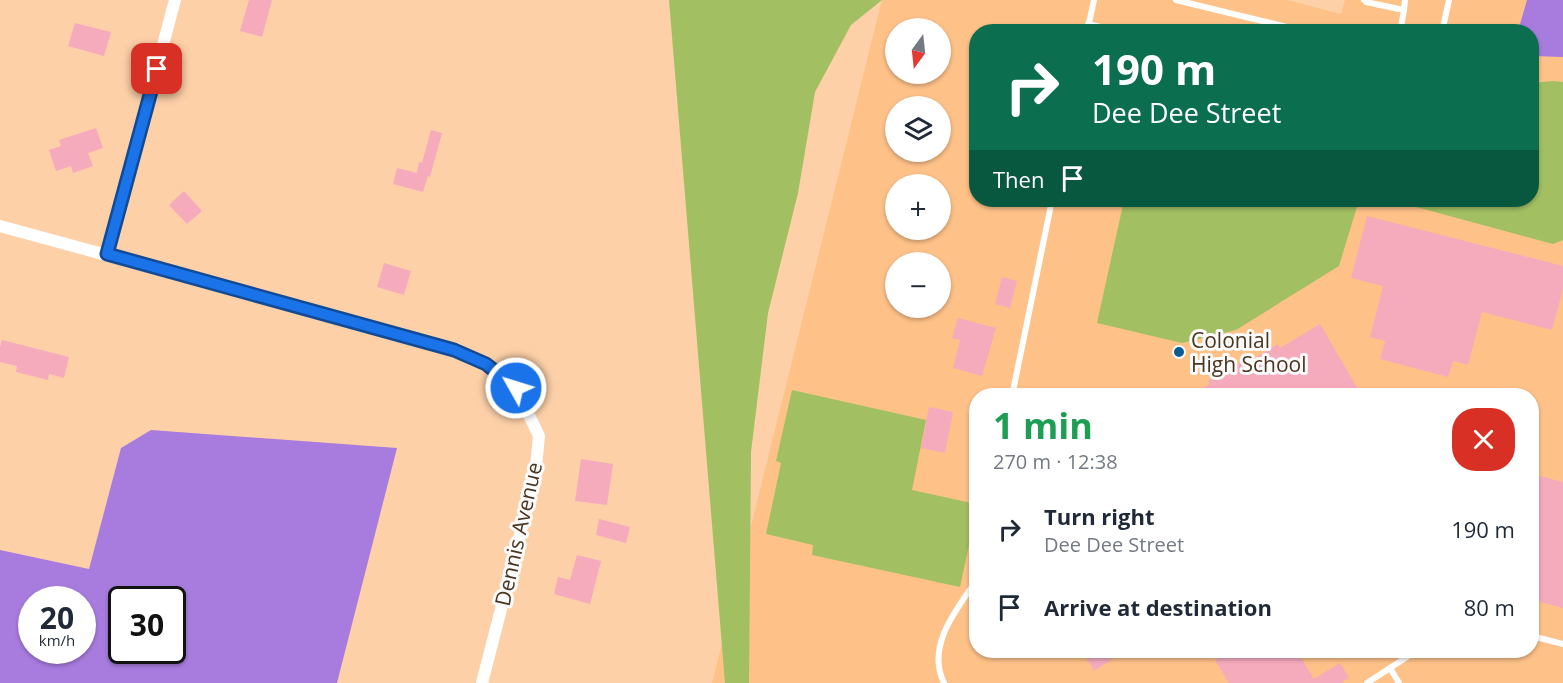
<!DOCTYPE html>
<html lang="en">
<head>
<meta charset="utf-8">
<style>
	:root { --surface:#fff; --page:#f6f6f7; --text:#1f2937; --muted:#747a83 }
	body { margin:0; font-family:"Open Sans",sans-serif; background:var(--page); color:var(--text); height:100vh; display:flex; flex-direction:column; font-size:22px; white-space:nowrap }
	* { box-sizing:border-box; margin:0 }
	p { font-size:20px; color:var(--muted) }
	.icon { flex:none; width:33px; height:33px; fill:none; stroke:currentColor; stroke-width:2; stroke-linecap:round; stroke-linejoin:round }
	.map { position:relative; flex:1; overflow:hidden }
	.panel { position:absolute; left:969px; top:388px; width:570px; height:270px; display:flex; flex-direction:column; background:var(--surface); border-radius:24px; box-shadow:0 2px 4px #0004 }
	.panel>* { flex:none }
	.top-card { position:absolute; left:969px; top:24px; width:570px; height:183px; border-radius:24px; box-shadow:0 2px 4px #0004; background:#0b6e4f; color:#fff; overflow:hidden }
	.needle { width:39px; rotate:195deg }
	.tools { position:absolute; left:885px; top:18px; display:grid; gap:12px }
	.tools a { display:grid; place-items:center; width:66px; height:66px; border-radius:50%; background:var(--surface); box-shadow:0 2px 4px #0004; font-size:30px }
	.speed { position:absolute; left:18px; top:586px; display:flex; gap:12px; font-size:30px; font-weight:700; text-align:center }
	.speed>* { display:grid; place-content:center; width:78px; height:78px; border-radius:50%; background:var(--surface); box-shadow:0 2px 4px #0004; line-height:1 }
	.speed small { font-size:15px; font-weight:400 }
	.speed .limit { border:3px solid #111; border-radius:9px; background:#fff; color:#111 }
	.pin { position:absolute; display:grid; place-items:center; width:51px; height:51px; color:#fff; margin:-26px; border-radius:12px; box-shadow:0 3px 9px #0006 }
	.me { position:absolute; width:66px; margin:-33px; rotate:309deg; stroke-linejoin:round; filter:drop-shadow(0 0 4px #0008) }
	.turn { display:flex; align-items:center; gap:21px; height:126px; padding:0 24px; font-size:27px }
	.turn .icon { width:78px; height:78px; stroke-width:2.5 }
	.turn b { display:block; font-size:42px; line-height:51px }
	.then { display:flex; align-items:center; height:57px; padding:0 24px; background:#0003; gap:12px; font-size:22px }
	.round { display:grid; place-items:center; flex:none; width:63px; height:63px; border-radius:24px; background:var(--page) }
	.headline { display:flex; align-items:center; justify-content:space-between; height:102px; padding:0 24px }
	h1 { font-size:36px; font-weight:700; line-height:45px; color:#1e9e55 }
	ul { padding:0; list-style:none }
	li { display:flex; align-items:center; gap:18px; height:78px; padding:0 24px }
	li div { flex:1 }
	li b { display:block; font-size:22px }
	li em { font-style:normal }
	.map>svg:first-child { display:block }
	.built { fill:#fec188; fill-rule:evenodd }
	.green { fill:#a2bf62 }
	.water { fill:#a87cdf; fill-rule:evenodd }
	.building { fill:#f6abbd }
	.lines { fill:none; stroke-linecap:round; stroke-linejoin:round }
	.lane { stroke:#fff; stroke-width:6 }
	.street { stroke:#fff; stroke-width:12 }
	.route-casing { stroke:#114b97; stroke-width:15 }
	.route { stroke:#1a73e8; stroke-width:10 }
	.poi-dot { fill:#0b5d90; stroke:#fbfbfb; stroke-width:2 }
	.labels { text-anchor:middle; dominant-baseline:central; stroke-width:6; stroke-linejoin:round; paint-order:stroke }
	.poi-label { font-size:21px; fill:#4b3520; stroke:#fbfbfb; text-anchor:start }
	.street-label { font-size:21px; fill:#4b3520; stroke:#fbfbfb }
</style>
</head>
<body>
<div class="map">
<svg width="1563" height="683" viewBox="0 0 1563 683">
	<rect width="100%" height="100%" fill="#fdd0a8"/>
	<path class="built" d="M882,0H1287L1341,14L1345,0H1563V683H712ZM896,28H940V74H896ZM976,32H1532V200H976ZM896,106H940V152H896ZM896,184H940V230H896ZM896,262H940V308H896ZM976,396H1532V651H976Z"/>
	<g class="green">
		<polygon points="669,0 882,0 851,25 815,92 798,193 768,313 751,452 749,683 725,683"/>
		<polygon points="1553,81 1563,82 1563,240 1553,244 1409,205 1410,200 1532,200 1532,83"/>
		<polygon points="1124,200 1359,200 1339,266 1236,330 1182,343 1097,323"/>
		<polygon points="792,390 926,420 912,490 976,504 976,512 960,587 812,555 813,545 766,534 781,463 776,461"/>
	</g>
	<g class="water">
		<polygon points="1527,0 1563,0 1563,57 1532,56 1532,32 1518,31"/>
		<path d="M151,430L397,448L337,683H0V550L89,569L121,448ZM32,600H82V651H32ZM122,600H172V651H122Z"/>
	</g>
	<g class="building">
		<polygon points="249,0 272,0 262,37 240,31"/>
		<polygon points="75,23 111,32 104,56 68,46"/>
		<polygon points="96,128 103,148 88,153 93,166 73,173 71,166 56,171 49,150 61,146 59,140"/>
		<polygon points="431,130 442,133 430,177 428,176 423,192 393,184 397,168 417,173 419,162 422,163"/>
		<polygon points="184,191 202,211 187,224 169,205"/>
		<polygon points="1367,216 1563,266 1563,289 1552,330 1482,312 1468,365 1453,361 1448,377 1380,359 1385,341 1370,337 1383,286 1351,278"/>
		<polygon points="384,263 411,271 404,295 377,287"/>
		<polygon points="1002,277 1017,281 1010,308 995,304"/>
		<polygon points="958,318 996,328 982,376 953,368 960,340 952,338"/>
		<polygon points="1320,324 1362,396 1190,396 1210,384 1208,381 1250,357 1252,360 1278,344 1280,348"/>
		<polygon points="2,340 69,357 64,378 49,374 48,380 16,372 17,366 0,362 0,347"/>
		<polygon points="929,407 953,412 945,453 921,448"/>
		<polygon points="581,459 613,464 607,505 575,501"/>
		<polygon points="1532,474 1563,482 1563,608 1532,600"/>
		<polygon points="599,519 630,527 626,543 596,535"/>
		<polygon points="577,555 601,561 590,604 554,594 558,577 570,580"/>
		<polygon points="1082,651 1126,651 1094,671"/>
		<polygon points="1230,651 1297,651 1314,679 1340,663 1349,678 1341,683 1229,683 1215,660"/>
	</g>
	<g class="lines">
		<g class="lane">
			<polyline points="1176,0 1307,32"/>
			<polyline points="1364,0 1366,2 1404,10 1400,32"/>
			<polyline points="1404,10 1405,0"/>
			<polyline points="1088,24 1121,32"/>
			<polyline points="1087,32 1094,0"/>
			<polyline points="1442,32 1449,0"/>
			<polyline points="1012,396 1052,200"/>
			<polyline points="1532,636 1563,644"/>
			<polyline points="1390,668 1399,683"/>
			<path d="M944,683C926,646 956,610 976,581"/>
			<polyline points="1367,683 1416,651"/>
		</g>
		<g class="street">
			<polyline points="0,226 454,350 486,364 516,388 539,436 535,477 482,683"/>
			<polyline points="107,254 175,0"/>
		</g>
	</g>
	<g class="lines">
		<defs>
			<polyline id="route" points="157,69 107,254 454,350 486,364 516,388"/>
		</defs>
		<use href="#route" class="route-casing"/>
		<use href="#route" class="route"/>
	</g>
	<circle class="poi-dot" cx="1179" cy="352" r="6"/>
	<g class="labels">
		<g class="poi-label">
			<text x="1191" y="340">Colonial<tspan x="1191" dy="24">High School</tspan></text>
		</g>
		<g class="street-label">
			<text transform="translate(518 534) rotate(-77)">Dennis Avenue</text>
		</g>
	</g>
</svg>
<div class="tools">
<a><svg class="needle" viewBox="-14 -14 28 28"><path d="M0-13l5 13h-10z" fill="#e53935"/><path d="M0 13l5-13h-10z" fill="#747a83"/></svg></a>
<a><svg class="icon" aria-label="layers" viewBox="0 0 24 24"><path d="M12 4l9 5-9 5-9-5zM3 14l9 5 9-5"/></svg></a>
<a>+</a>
<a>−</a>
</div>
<div class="speed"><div>20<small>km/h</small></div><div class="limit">30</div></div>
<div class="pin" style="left:157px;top:69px;background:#d93025"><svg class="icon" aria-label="arrive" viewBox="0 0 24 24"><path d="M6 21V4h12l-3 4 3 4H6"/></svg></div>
<svg class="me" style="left:516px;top:388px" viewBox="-20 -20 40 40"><circle r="17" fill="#1a73e8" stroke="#fff" stroke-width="3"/><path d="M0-11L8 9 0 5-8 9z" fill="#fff"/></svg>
<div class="top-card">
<div class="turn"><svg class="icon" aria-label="right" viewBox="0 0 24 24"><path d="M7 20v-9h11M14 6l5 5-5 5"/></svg><div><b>190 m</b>Dee Dee Street</div></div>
<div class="then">Then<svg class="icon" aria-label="arrive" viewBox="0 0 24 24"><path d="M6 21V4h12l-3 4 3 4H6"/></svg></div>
</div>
<section class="panel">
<div class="headline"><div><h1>1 min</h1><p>270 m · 12:38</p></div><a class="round" style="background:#d93025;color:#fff"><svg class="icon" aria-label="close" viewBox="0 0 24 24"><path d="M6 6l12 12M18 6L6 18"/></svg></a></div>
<ul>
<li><svg class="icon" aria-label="right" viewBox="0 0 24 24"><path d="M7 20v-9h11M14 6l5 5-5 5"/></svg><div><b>Turn right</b><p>Dee Dee Street</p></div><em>190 m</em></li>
<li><svg class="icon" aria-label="arrive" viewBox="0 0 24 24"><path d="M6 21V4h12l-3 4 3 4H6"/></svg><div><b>Arrive at destination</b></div><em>80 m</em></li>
</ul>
</section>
</div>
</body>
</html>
